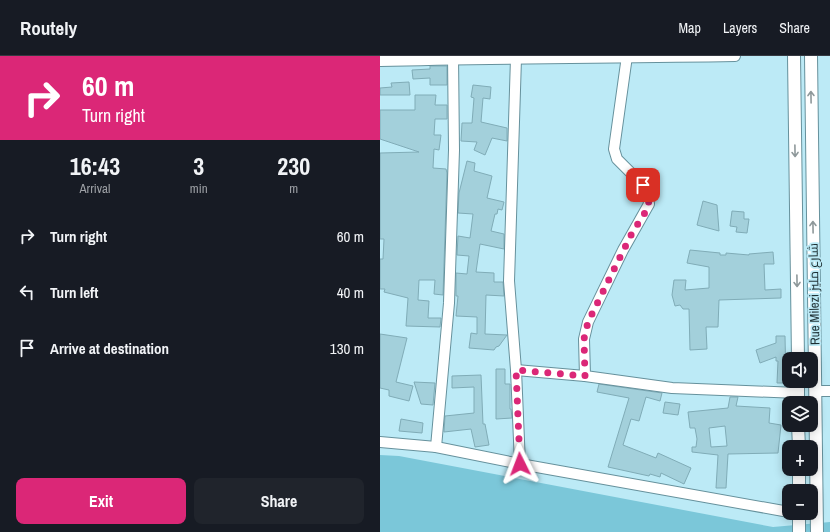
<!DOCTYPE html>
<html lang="en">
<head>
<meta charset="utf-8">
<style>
	:root { --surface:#171b24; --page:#20242c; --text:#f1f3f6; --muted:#9ea1a6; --line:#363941; --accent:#db2777 }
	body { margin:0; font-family:"Archivo Narrow",Cairo,sans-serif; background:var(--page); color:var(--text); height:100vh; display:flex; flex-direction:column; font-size:15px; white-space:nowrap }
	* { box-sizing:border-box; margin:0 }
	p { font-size:13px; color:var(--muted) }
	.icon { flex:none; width:22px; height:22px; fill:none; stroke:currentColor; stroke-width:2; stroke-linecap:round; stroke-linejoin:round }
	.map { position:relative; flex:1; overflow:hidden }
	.side { display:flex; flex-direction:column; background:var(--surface); width:380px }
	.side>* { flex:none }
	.guide { background:#db2777; color:#fff; overflow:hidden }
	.controls { position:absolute; left:402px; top:296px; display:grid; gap:8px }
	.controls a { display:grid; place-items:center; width:36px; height:36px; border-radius:8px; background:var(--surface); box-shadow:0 2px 10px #0003; font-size:20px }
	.pin { position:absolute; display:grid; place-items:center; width:34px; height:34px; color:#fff; margin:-17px; border-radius:8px; box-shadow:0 2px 6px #0006 }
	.me { position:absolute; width:44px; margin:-22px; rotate:357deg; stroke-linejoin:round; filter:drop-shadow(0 0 3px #0008) }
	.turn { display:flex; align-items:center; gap:14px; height:84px; padding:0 16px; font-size:18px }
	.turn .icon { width:52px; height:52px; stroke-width:2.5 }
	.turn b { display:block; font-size:28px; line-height:34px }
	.eta { display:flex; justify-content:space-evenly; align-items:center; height:68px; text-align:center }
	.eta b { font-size:24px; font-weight:800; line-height:28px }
	.primary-button { display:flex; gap:8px; margin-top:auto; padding:8px 16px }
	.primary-button a { flex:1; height:46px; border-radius:8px; background:var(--accent); color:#fff; font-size:16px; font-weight:800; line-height:46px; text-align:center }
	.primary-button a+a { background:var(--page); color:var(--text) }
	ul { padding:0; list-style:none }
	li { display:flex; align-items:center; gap:12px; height:56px; padding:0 16px }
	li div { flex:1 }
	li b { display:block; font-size:15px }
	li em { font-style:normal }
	header { display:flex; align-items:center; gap:24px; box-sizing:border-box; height:56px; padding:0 20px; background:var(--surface); border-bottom:1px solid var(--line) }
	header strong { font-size:19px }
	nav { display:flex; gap:22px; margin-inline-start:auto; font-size:14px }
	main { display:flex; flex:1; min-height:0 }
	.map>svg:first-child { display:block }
	.green { fill:#7bc7d9 }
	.building { fill:#a3d0db; stroke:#80acb7; fill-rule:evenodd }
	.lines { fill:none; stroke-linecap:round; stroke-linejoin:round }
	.minor-casing { stroke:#66919c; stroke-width:12 }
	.tertiary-casing { stroke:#66919c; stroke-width:14 }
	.minor { stroke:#fff; stroke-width:10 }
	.tertiary { stroke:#fff; stroke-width:12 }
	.oneway { stroke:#8e989a }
	.route { stroke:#db2777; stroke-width:7; stroke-dasharray:0 12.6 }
	.labels { text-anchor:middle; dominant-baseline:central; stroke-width:3.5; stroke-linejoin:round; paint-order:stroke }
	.street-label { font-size:13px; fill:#1e3034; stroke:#bceaf6 }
</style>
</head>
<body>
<header>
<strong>Routely</strong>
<nav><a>Map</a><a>Layers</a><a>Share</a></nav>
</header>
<main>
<section class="side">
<div class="guide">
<div class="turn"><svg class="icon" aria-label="right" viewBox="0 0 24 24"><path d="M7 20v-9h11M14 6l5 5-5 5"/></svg><div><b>60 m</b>Turn right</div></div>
</div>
<div class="eta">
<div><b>16:43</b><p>Arrival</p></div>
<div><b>3</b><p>min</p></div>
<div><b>230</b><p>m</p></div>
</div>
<ul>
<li><svg class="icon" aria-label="right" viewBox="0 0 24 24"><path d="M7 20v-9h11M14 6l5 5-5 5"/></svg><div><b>Turn right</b></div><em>60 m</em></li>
<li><svg class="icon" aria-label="left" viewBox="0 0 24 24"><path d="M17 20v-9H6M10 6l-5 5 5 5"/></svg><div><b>Turn left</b></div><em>40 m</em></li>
<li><svg class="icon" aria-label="arrive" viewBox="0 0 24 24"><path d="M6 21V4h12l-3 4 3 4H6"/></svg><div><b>Arrive at destination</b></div><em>130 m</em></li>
</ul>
<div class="primary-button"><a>Exit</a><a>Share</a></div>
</section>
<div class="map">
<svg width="450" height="476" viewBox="0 0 450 476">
	<rect width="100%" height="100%" fill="#bceaf6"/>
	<polygon class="green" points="0,399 19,400 393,471 450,466 450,476 0,476"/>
	<g class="building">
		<polygon points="50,10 67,10 67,29 50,29 50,22 33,23 32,14 50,13"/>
		<polygon points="29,26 30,39 0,39 0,32 12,31 11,27"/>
		<polygon points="93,29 111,31 110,43 103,42 101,66 127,72 127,85 112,82 105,99 94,94 97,86 81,85 82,67 92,67 94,42 91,41"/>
		<polygon points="35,39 56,39 55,49 67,49 67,63 55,63 54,79 61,79 59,94 54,93 53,112 66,113 67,117 63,239 54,238 55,224 39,224 38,244 49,245 48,262 61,262 60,271 26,270 28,242 4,236 5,233 0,233 0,203 3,203 4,183 0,183 0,97 39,96 0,83 0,54 35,54"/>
		<polygon points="87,105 95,107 94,115 112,120 107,142 124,146 122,154 118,153 117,158 115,158 111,175 124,178 124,193 100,188 96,216 114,217 114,226 123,226 124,240 106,239 105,278 127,279 119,290 116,291 114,294 89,292 91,277 97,278 97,261 76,260 78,240 76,240 76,217 87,218 89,200 77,199 78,180 90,182 93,158 78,157 79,137"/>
		<polygon points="323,145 337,149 339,175 317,169"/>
		<polygon points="352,155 364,156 364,163 369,163 367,177 356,176 357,171 350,170"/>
		<polygon points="310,194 340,197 340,199 346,199 346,197 369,199 369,198 393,196 394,208 384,208 385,234 401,233 401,242 339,244 338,271 326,271 327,293 310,294 309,253 303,253 300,249 295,250 292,239 294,224 306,224 305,234 329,232 329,211 307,207"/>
		<polygon points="0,278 27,282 16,326 33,330 29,345 9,340 9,334 0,332"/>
		<polygon points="396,280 405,280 406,327 397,327 398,305 396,305 396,301 380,307 376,294 396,287"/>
		<polygon points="116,313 125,313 125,328 130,328 130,353 131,353 132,362 116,363"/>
		<polygon points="101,319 103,368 105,368 109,389 95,391 91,373 64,376 65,360 94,357 94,331 72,332 72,320"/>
		<polygon points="34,326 55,327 53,349 41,348"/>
		<polygon points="219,328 282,337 280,345 266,341 259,365 251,363 243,389 276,402 278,397 311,412 304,428 281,417 280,421 270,418 269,420 228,411 249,342 217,336"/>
		<path d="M350,341H358L356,350L390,352L389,367L401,369L398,397L348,398L346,432H336L338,399L312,396V391H316L317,383L315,372H310L308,356L348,352ZM345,370L347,390L331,391L329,372Z"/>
		<polygon points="285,346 300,348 298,359 283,357"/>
		<polygon points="21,363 43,367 42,377 19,375"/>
	</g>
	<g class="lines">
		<defs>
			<g id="minor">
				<polyline points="136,2 129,225 136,314 140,408"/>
				<path d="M0,5C118,2 237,2 355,0"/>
				<polyline points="136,314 205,320 292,332 418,337"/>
				<polyline points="205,320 204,283 208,266 243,194 269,148 268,139 263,129 237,103 234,93 247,0"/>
				<polyline points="435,335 450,335"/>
				<polyline points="0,386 56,391 140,408 409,456"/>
				<polyline points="56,391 69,247 74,94 73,0"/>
			</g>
			<g id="tertiary">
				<polyline points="414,0 418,303"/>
				<polyline points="431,0 437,476"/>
				<polyline points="418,325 418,347"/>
				<polyline points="418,369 419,391"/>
				<polyline points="419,413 419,435"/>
				<polyline points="419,457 419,476"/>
			</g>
		</defs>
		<use href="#minor" class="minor-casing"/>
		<use href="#tertiary" class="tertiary-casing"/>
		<use href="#minor" class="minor"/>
		<use href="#tertiary" class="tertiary"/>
	</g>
	<defs><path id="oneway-shaft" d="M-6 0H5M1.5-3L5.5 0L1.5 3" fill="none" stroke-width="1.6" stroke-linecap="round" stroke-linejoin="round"/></defs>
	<g class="oneway">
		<use href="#oneway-shaft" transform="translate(431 41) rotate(-91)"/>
		<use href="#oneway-shaft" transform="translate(415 95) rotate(89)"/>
		<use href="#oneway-shaft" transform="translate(433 171) rotate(-91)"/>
		<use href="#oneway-shaft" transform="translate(417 225) rotate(89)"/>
	</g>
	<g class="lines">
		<polyline class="route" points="140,408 136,314 205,320 204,283 208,266 252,177 268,152 269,143 263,129"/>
	</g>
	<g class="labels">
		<g class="street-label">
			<text transform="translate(434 238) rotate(-91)">Rue Milezi شارع مليز</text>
		</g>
	</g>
</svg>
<div class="controls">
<a><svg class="icon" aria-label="sound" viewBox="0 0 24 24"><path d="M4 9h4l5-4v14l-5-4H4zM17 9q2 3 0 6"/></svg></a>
<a><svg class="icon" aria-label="layers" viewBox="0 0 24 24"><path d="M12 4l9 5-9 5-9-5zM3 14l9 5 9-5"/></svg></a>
<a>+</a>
<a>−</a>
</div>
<div class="pin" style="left:263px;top:129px;background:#d93025"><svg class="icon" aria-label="arrive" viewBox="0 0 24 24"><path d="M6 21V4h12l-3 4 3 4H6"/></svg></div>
<svg class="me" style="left:140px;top:408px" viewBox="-20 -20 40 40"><path d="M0-17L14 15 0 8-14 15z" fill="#db2777" stroke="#fff" stroke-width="4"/></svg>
</div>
</main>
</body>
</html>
